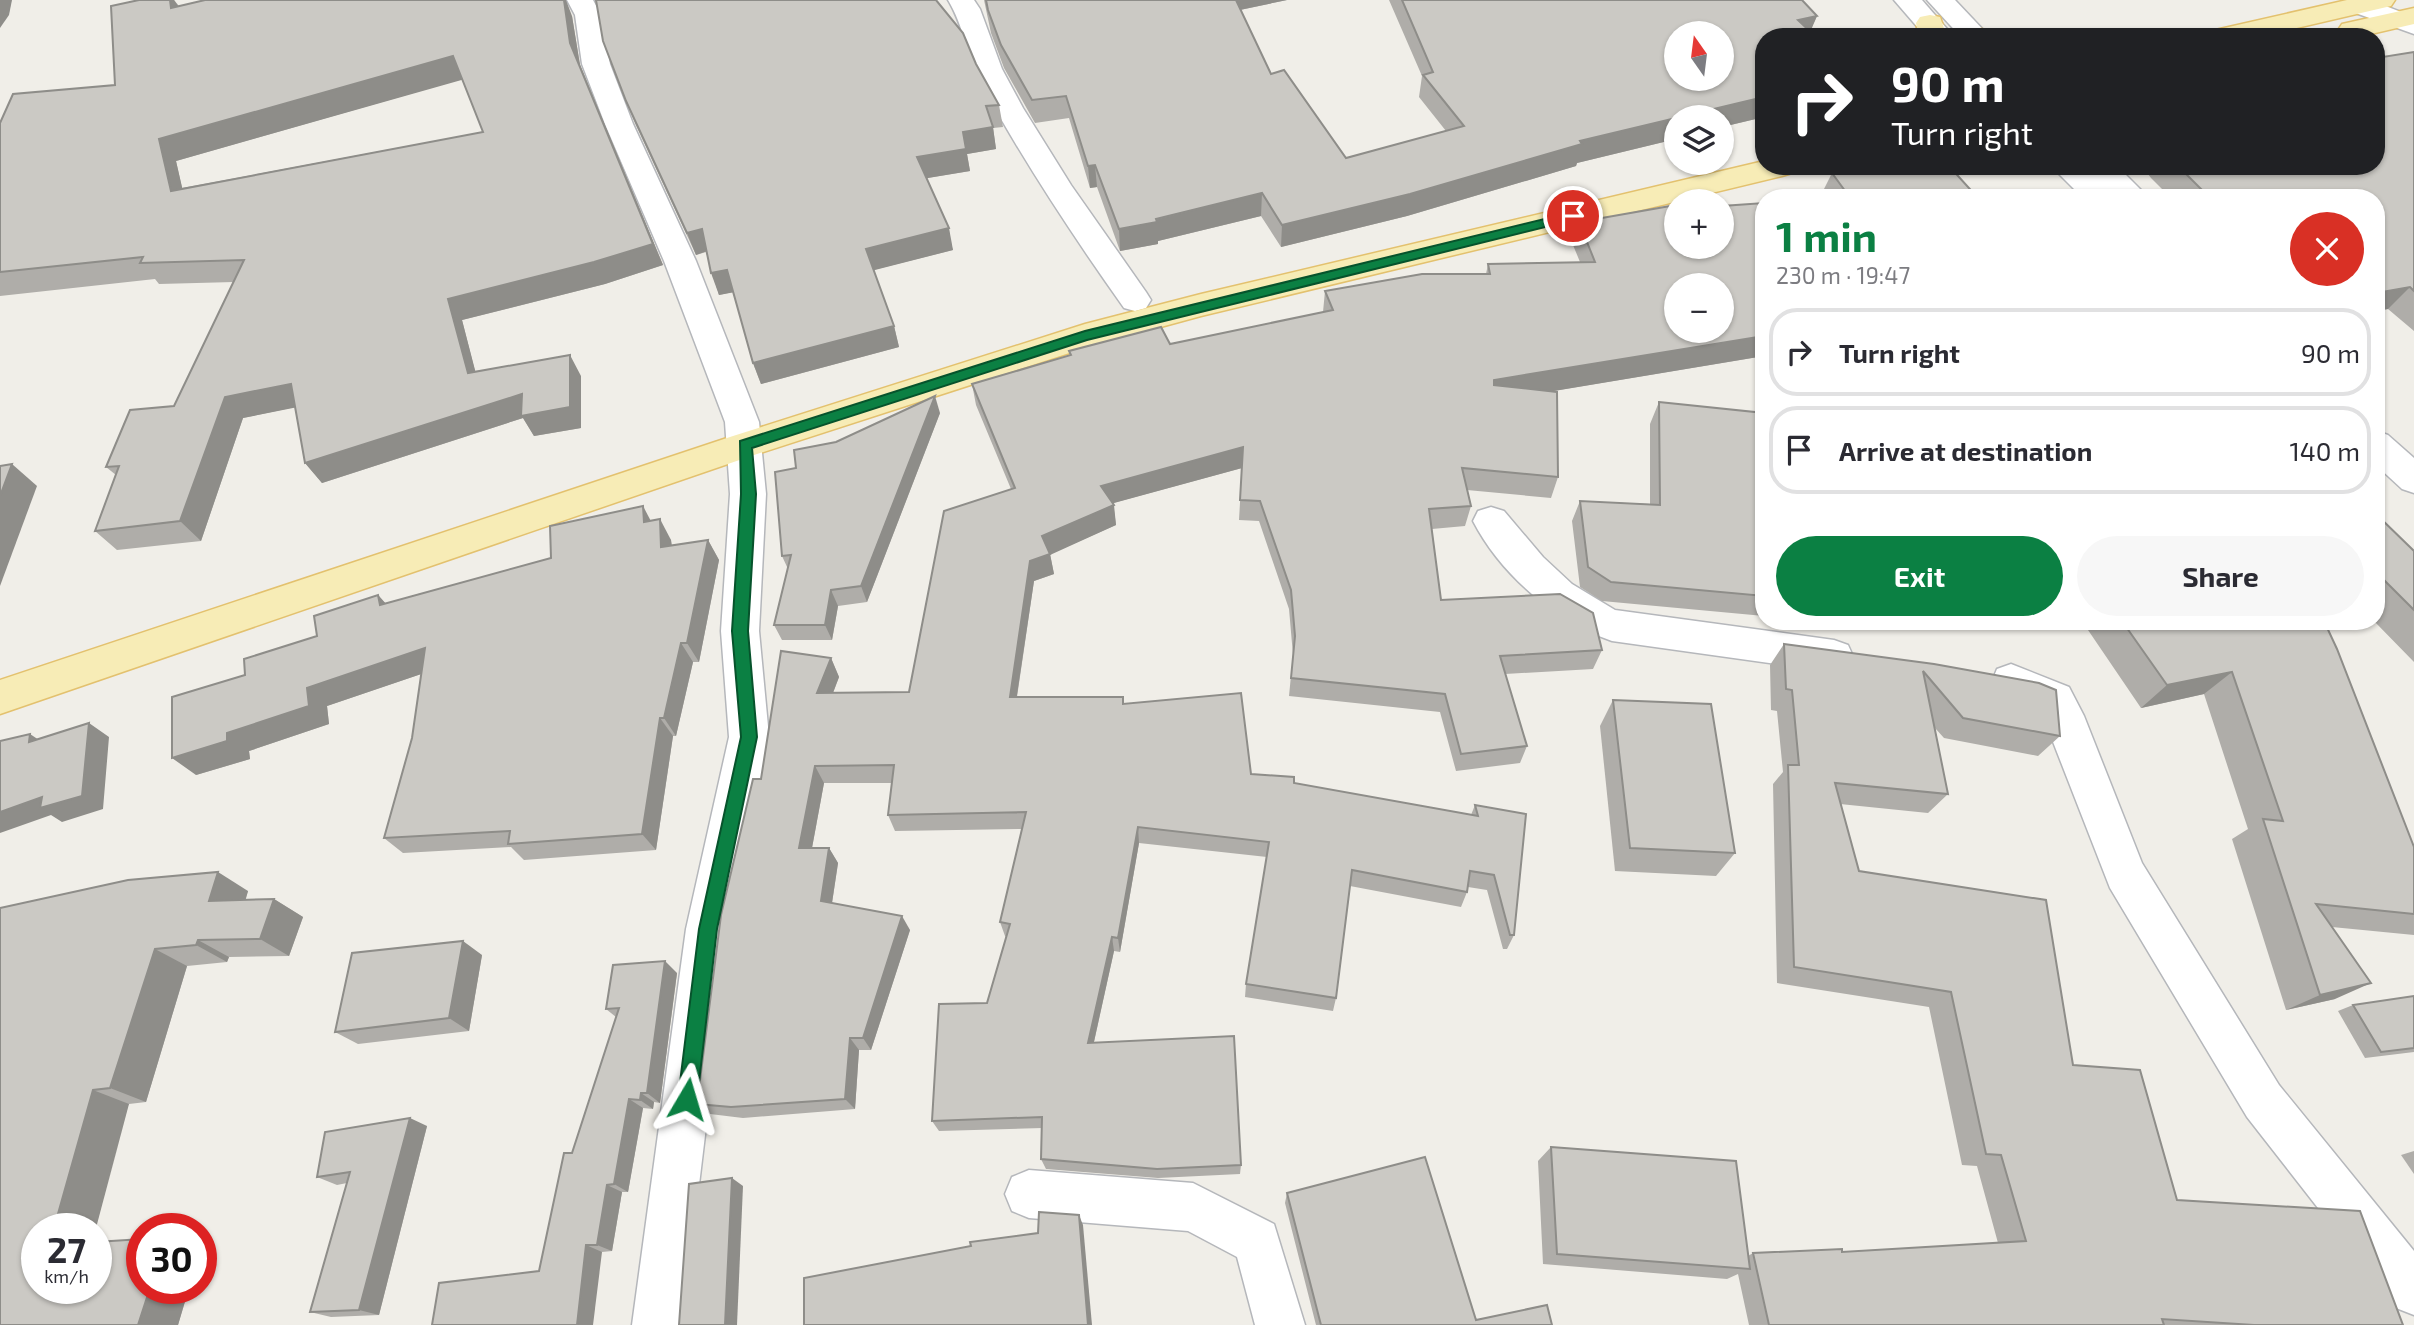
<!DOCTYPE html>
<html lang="en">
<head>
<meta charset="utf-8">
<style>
	:root { --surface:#fff; --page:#f7f7f7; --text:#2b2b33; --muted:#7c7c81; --line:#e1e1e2; --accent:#0b8043 }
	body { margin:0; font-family:"Exo 2",sans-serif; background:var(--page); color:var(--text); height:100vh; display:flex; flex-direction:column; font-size:26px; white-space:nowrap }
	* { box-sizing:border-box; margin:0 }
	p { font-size:23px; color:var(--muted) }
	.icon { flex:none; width:38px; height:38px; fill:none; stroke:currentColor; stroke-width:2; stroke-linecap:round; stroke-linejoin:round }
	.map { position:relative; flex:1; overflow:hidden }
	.side { position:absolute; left:1755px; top:189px; width:630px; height:441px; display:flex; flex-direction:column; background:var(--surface); border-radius:28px; box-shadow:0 2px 5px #0004 }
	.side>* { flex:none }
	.hud { position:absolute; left:1755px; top:28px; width:630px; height:147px; border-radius:28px; box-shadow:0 2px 5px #0004; background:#202124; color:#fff; overflow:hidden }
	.needle { width:46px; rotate:346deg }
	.tools { position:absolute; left:1664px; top:21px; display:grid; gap:14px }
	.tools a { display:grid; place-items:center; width:70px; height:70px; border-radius:50%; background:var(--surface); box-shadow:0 2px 5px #0004; font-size:35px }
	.speed { position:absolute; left:21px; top:1213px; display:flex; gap:14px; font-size:35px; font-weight:700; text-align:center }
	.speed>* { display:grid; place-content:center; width:91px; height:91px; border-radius:50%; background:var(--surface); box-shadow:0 2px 5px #0004; line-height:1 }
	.speed small { font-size:18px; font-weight:400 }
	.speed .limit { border:10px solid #d22; background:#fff; color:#111 }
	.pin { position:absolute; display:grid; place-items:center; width:60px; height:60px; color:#fff; margin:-30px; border:4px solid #fff; border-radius:50%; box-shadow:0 2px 7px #0007 }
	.me { position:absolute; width:77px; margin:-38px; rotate:7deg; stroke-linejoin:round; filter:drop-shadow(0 0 5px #0008) }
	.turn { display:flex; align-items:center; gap:24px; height:147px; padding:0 21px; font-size:32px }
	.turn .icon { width:91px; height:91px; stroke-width:2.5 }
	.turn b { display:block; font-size:49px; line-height:60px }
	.round { display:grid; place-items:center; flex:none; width:74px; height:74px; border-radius:37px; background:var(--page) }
	.headline { display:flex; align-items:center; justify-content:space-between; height:119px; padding:0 21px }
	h1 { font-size:42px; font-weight:700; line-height:52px; color:var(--accent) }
	.cta { display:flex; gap:14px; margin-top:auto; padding:14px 21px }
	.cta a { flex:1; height:80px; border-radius:42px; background:var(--accent); color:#fff; font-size:28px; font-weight:700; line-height:80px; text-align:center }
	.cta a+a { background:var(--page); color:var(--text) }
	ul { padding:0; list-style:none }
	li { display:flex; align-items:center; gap:21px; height:88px; margin:0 14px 10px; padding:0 7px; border:4px solid var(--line); border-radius:28px }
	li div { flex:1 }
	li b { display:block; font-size:26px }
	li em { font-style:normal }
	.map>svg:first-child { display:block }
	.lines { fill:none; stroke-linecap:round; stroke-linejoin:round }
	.minor-casing { stroke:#b5b7bb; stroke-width:3 }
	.major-casing { stroke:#e3c16e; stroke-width:3 }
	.minor { fill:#fff; fill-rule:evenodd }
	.major { fill:#f7ecb6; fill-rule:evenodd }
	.wall { fill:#afada9; fill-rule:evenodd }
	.shaded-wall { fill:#8e8d89 }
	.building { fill:#cbc9c4; stroke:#8e8d89; stroke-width:2; fill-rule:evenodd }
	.route { fill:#0b8043; stroke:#07532c; stroke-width:2 }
</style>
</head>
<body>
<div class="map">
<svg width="2414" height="1325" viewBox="0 0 2414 1325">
	<rect width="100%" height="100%" fill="#f0eee8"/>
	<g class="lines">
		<defs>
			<g id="minor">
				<polygon points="567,0 593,0 601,15 610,64 633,124 696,261 759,422 766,494 759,631 769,737 730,929 682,1325 632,1325 686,929 729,737 721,631 730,494 725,422 664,261 605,124 582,64 575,15"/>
				<path d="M948,0H974L980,9L1002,69L1023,108L1071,185L1146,292L1151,300L1146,308L1135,311L1124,308C1073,236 1024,162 982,85C967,57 964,26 948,0Z"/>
				<polygon points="1894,0 1922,0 1954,37 1926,37"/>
				<polygon points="1927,0 1955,0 1990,37 1961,37"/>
				<polygon points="2349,0 2370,0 2414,17 2414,34 2350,11 2346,5"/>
				<polygon points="2051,166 2117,166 2149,198 2083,198"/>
				<polygon points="2376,431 2388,435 2414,458 2414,493 2402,489 2376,465"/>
				<path d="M1491,507L1504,511L1543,557L1572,584L1615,610L1834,640L1848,645L1853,656L1848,667L1834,672L1612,641C1555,621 1501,575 1473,521L1478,511Z"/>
				<polygon points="2011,664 2069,687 2084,716 2142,863 2279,1085 2414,1251 2414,1315 2396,1308 2247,1117 2110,888 2041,711 1997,693 1992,681 1997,669"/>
				<polygon points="1029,1170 1193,1183 1274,1224 1305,1325 1255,1325 1237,1257 1188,1231 1029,1218 1012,1211 1005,1194 1012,1177"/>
			</g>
			<g id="major">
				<polygon points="2347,0 2395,0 2391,6 2258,37 2208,37 2211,31"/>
				<polygon points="2414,8 2414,24 2358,37 2342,36 2338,30 2342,24"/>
				<polygon points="1930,15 1940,17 1947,37 1919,37 1916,23 1920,17"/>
				<polygon points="1976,28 1986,30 1990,37 1962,36 1966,30"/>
				<polygon points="1764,161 1764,166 1797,166 1792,173 1782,176 1201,316 1091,346 757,454 0,714 0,680 733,436 1085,324 1201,294"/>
			</g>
		</defs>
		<use href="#minor" class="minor-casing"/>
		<use href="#major" class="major-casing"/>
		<use href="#minor" class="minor"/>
		<use href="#major" class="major"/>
	</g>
	<g class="wall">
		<path d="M139,0H174L179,6L572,16L580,65L663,265L605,284L462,320L475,371L581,376V428L534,436L523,418L322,483L305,463L295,407L243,418L201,541L117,550L95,531L116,475L106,467L174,406L234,282L159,284L155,279L0,296V123L115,85ZM462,79L483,132L182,188L176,161Z"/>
		<polygon points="595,0 936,0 976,64 999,105 1003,127 993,128 996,149 967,154 970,171 927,178 953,250 873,270 894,326 899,347 761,384 753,363 733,292 719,295 706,252 696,255 635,123 626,101"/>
		<polygon points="984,0 1287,0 1240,10 1271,74 1346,158 1446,131 1419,97 1422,76 1389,0 1802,0 1817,16 1810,31 1764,37 1764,117 1722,127 1722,117 1676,117 1676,139 1577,163 1576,166 1407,216 1281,247 1261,216 1158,241 1158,244 1120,251 1097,187 1090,188 1069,118 1035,123 1004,68 991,33"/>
		<polygon points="2414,52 2414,331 2388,309 2376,311 2376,198 2171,198 2151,178 2142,166 2376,166"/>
		<polygon points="1832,173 1978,198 1823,197 1821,195"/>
		<polygon points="1579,222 1764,356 1553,391 1558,477 1551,498 1467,490 1471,506 1465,526 1432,529 1441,600 1602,650 1593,669 1505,674 1527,746 1520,763 1456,771 1440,712 1289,696 1293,655 1289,609 1259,521 1239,520 1242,468 1113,503 1116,525 1050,554 1054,574 1034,581 1017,697 1123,697 1124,704 1251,774 1294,783 1471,815 1475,805 1514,935 1507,949 1503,949 1487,890 1468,887 1467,892 1461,907 1350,886 1336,998 1333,1011 1245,997 1246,984 1267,857 1139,843 1120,952 1114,951 1094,1042 1241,1165 1240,1174 1158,1178 1046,1169 1041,1159 1042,1128 939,1131 932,1121 987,1003 1006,937 1005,936 1000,922 1023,829 895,831 888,815 892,783 824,783 812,848 829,848 838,863 832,903 910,930 871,1050 859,1050 855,1109 743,1118 710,1114 697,1104 761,779 831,658 839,677 833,693 909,692 1011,489 976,405 972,384 1070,355 1069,351 1170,344 1323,312 1325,291 1486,274 1488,264 1580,262 1573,245"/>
		<polygon points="1659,402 1764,413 1764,616 1602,601 1580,587 1572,521 1580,501 1650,504 1650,424"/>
		<polygon points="940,413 867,602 838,606 832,640 782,640 774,625 788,569 782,556 796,468 836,442"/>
		<polygon points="2376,514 2414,551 2414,662 2374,621 2376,621"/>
		<polygon points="651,521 671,540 672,545 708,540 719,560 699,662 693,662 676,736 673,736 656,850 524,860 511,847 403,853 384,838 412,738 421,674 327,706 329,724 249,751 250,759 196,775 245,675 317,636 378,595 386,604 551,558"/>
		<polygon points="1822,621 2017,621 2010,629"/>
		<polygon points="2085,621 2324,621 2414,847 2414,935 2332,927 2335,999 2286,1010 2232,839 2248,829 2204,694 2141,708 2088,630"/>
		<polygon points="1784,644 1934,664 2060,736 2038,756 1944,738 1935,728 1948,794 1928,813 1840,804 1859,871 2073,1065 2177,1200 2403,1325 1749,1325 1738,1274 1727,1279 1543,1264 1538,1161 1551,1147 1748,1256 1753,1253 1842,1252 1998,1243 1977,1166 1962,1165 1929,1007 1777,983 1773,784 1783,772 1777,711 1771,710 1770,665"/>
		<polygon points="1613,700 1735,853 1716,876 1615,871 1600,726"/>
		<polygon points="248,891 245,900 274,899 303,917 289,956 229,957 227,962 187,966 146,1102 129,1104 37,1228 142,1288 189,1288 178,1325 0,1325 0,908"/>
		<polygon points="482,955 469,1031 358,1044 335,1032"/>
		<polygon points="677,973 660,1103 654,1102 653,1109 643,1108 628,1192 622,1192 612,1251 602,1252 539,1271 572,1153 616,1017 606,1009"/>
		<polygon points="2414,996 2414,1052 2365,1058 2338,1011 2353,1005"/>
		<polygon points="427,1126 379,1315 331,1317 310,1312 347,1183 337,1185 317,1177"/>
		<polygon points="2414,1151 2414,1174 2401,1155"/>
		<polygon points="1287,1193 1476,1320 1552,1325 1316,1325 1285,1203"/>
	</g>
	<g class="shaded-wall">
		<polygon points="0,0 12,0 9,15 0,28"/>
		<polygon points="170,0 174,0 185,16 171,8"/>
		<polygon points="564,0 566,0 572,16 580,65 663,265 605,284 462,320 481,393 468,373 448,299 570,43"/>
		<polygon points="1230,0 1287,0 1230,12"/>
		<polygon points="1817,16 1808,37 1798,20"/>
		<polygon points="453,56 465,79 176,161 188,213 171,191 159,139"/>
		<polygon points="1764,97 1764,117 1722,127 1722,117 1680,117"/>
		<polygon points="1676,118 1676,139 1577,163 1576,166 1407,216 1281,247 1282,225 1580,141"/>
		<polygon points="993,127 996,149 967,154 970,171 922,179 917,157 963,132"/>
		<polygon points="1095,165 1097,187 1090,188 1088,166"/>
		<polygon points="1262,193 1261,216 1158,241 1158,244 1120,251 1119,229"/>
		<polygon points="949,228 953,250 871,271 866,249"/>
		<polygon points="702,229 710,250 696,255 687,233"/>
		<polygon points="727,270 735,292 719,295 711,273"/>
		<polygon points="2410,287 2388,309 2376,311 2376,298 2382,292"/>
		<polygon points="894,326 899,347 761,384 753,363"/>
		<polygon points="1764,336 1764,356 1488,402 1494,380"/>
		<polygon points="570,355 581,376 581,428 534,436 523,418 322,483 305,463"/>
		<polygon points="291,384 308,405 243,418 201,541 180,521 225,397"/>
		<polygon points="935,396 940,413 867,602 861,586"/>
		<polygon points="1243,447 1242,468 1103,506 1101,486"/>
		<polygon points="12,464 37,486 0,586 0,496"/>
		<polygon points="1114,505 1116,525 1050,555 1050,554 1054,574 1034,581 1014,715 1010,697 1030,561 1042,536"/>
		<polygon points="643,506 654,527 644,522"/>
		<polygon points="660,519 671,540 673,567 661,547"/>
		<polygon points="708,540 719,560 699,662 687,643"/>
		<polygon points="831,590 838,606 832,640 825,625"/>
		<polygon points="378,595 396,615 380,605"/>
		<polygon points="681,643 693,662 676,736 664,718"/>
		<polygon points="425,648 442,667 327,706 329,724 249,751 250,759 196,775 172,758 227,733 307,688"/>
		<polygon points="831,658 839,677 826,711 817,693"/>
		<polygon points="2232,672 2204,694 2141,708 2167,685"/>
		<polygon points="660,718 673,736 656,850 642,834"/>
		<polygon points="89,723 109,737 103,809 62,822 51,815 0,833 0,812"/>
		<polygon points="30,734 51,748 29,742"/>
		<polygon points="815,766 824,783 809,864 799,848"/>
		<polygon points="1138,827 1139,843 1120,952 1118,938"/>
		<polygon points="829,848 838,863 830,916 821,901"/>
		<polygon points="218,872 248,891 240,920 209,901"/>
		<polygon points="274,899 303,917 289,956 260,939"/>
		<polygon points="902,916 910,930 871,1050 863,1038"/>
		<polygon points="1112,937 1114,951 1091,1055 1088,1043"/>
		<polygon points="198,940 229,957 227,962 196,945"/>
		<polygon points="463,941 482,955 469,1031 449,1018"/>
		<polygon points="155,949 187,966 146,1102 110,1088"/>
		<polygon points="665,961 677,973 660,1103 647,1093"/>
		<polygon points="2371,983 2335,999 2286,1010 2320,995"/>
		<polygon points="850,1038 859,1050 855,1109 845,1099"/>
		<polygon points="93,1090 129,1104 96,1228 54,1228"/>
		<polygon points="641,1093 654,1102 653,1109 640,1100"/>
		<polygon points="629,1099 643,1108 628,1192 614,1184"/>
		<polygon points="410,1118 427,1126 379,1315 359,1310"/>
		<polygon points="732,1178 743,1186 737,1325 725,1325"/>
		<polygon points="607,1185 622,1192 612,1251 597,1245"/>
		<polygon points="1079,1215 1083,1225 1092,1325 1088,1325"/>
		<polygon points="586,1245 602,1252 593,1325 577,1325"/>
		<polygon points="150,1288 189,1288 178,1325 138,1325"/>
	</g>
	<g class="building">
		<path d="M139,0H170L171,8L205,0H564L570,43L653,244L594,262L448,299L468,373L570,355V407L521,416L522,394L305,463L291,384L225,397L180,521L95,531L119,466L106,467L130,410L174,406L244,260L140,263L143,257L0,272V123L13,94L115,85L111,6ZM453,56L483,132L171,191L159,139Z"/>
		<polygon points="596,0 936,0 963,33 976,64 999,105 986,106 993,127 963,132 966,149 917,157 949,228 866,249 894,326 753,363 727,270 711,273 702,229 687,233 626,101 603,41"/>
		<path d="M986,0H1236L1271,74L1284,70L1346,158L1464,126L1423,75L1433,72L1402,0H1802L1817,16L1798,20L1816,37H1764V97L1580,141L1582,144L1410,194L1282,225L1262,193L1156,219L1157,222L1119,229L1095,165L1088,166L1066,96L1032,100L1001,45L988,10ZM1676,33H1722V79H1676Z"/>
		<polygon points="2414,52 2414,291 2410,287 2382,292 2376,287 2376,198 2210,198 2178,166 2376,166 2376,58"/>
		<polygon points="1872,166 1949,166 1978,198 1820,198 1848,195 1832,173"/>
		<path d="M1764,203V336L1494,380V385L1557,392L1558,477L1462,468L1471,506L1429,509L1441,600L1560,594L1593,613L1602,650L1500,656L1527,746L1461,754L1445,694L1291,678L1295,636L1291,590L1260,501L1240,500L1243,447L1101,486L1114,505L1042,536L1050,554L1030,561L1010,697H1123V704L1241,693L1251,774L1294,777V783L1478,816L1475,805L1526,814L1514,935H1510L1494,875L1470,871L1467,892L1352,870L1336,998L1246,984L1269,842L1138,827L1118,938L1112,937L1088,1043L1234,1036L1241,1165L1157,1169L1041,1159L1042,1117L932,1121L939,1004L987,1003L1010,924L1000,922L1026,812L888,815L894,765L815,766L799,848H829L821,901L902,916L863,1038H850L845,1099L731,1107L697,1104L721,915L753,779H761L781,651L831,658L817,693L909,692L944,511L1015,488L972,384L1071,355L1069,351L1161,327L1170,344L1333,310L1325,291L1422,274H1490L1488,264L1595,262L1579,222L1676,205V247H1722V206ZM1676,285H1722V331H1676Z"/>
		<polygon points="935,396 861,586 831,590 825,625 774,625 791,555 782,556 775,472 796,468 794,450 836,442"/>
		<polygon points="1659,402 1764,413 1764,596 1611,582 1588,567 1580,501 1660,505"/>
		<polygon points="12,464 0,496 0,466"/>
		<polygon points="643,506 644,522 660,519 661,547 708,540 687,643 681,643 664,718 660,718 642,834 508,844 510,831 384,838 412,738 425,648 307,688 309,706 227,733 227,741 172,758 172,697 245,675 244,659 317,636 314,616 378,595 380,605 551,558 550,526"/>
		<polygon points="2376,514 2414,551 2414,610 2376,572"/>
		<polygon points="2122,621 2324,621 2337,649 2414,847 2414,914 2316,904 2371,983 2320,995 2263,819 2283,821 2232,672 2167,685"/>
		<polygon points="1784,644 1934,664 2039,683 2056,690 2060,736 1963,718 1923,671 1948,794 1835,783 1859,871 2046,900 2073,1065 2140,1070 2177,1200 2360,1211 2403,1325 2254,1325 2162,1319 2164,1325 1769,1325 1753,1253 1842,1249 1842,1252 2026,1241 2001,1155 1986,1154 1951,992 1794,967 1788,765 1799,765 1792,690 1786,689"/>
		<polygon points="1613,700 1711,704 1735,853 1630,848"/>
		<polygon points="89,723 82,796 40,808 42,797 0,812 0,741 30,734 29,742"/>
		<polygon points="218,872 209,901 274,899 260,939 198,940 196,945 155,949 110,1088 93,1090 54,1228 37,1228 37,1288 96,1288 96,1242 142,1239 142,1288 150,1288 138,1325 0,1325 0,908 128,880"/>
		<polygon points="463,941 449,1018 335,1032 352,953"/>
		<polygon points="665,961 647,1093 641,1093 640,1100 629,1099 614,1184 607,1185 597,1245 586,1245 577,1325 432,1325 439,1283 539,1271 564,1153 572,1153 619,1008 606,1009 613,965"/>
		<polygon points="2414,996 2414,1048 2381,1052 2353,1005"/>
		<polygon points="410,1118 359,1310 310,1312 350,1172 317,1177 325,1132"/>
		<polygon points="1551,1147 1736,1161 1750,1269 1557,1254"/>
		<polygon points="1425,1157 1476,1320 1547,1305 1552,1325 1321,1325 1287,1193"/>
		<polygon points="732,1178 725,1325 679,1325 689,1184"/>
		<polygon points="1039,1212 1079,1215 1088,1325 804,1325 804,1278 971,1246 970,1242 1038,1233"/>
	</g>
	<polygon class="route" points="1573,212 1579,216 1578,219 1087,340 752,448 756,494 748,631 757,737 717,929 697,1099 694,1106 687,1109 680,1106 678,1099 699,929 741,737 732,631 741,494 740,441 1085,331"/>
</svg>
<div class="tools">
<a><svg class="needle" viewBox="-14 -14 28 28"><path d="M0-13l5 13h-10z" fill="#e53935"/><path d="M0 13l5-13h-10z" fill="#7c7c81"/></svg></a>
<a><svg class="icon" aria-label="layers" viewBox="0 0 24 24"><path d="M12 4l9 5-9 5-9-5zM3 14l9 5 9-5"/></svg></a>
<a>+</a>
<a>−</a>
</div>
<div class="speed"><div>27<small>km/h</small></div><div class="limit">30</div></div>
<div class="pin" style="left:1573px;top:216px;background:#d93025"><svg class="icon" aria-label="arrive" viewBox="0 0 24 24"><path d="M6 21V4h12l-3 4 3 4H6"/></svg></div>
<svg class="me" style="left:687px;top:1099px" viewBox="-20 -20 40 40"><path d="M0-17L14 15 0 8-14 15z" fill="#0b8043" stroke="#fff" stroke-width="4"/></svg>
<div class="hud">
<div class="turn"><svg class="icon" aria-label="right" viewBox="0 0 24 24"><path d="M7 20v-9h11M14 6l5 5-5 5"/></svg><div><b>90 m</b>Turn right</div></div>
</div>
<section class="side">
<div class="headline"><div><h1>1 min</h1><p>230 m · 19:47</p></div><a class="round" style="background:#d93025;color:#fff"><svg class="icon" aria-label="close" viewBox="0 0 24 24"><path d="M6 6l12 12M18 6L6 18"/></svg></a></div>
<ul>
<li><svg class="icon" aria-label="right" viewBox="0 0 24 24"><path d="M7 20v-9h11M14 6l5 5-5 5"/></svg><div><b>Turn right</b></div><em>90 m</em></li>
<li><svg class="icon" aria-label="arrive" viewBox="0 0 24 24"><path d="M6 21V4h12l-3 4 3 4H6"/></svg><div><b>Arrive at destination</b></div><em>140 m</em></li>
</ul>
<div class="cta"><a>Exit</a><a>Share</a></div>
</section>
</div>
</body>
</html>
